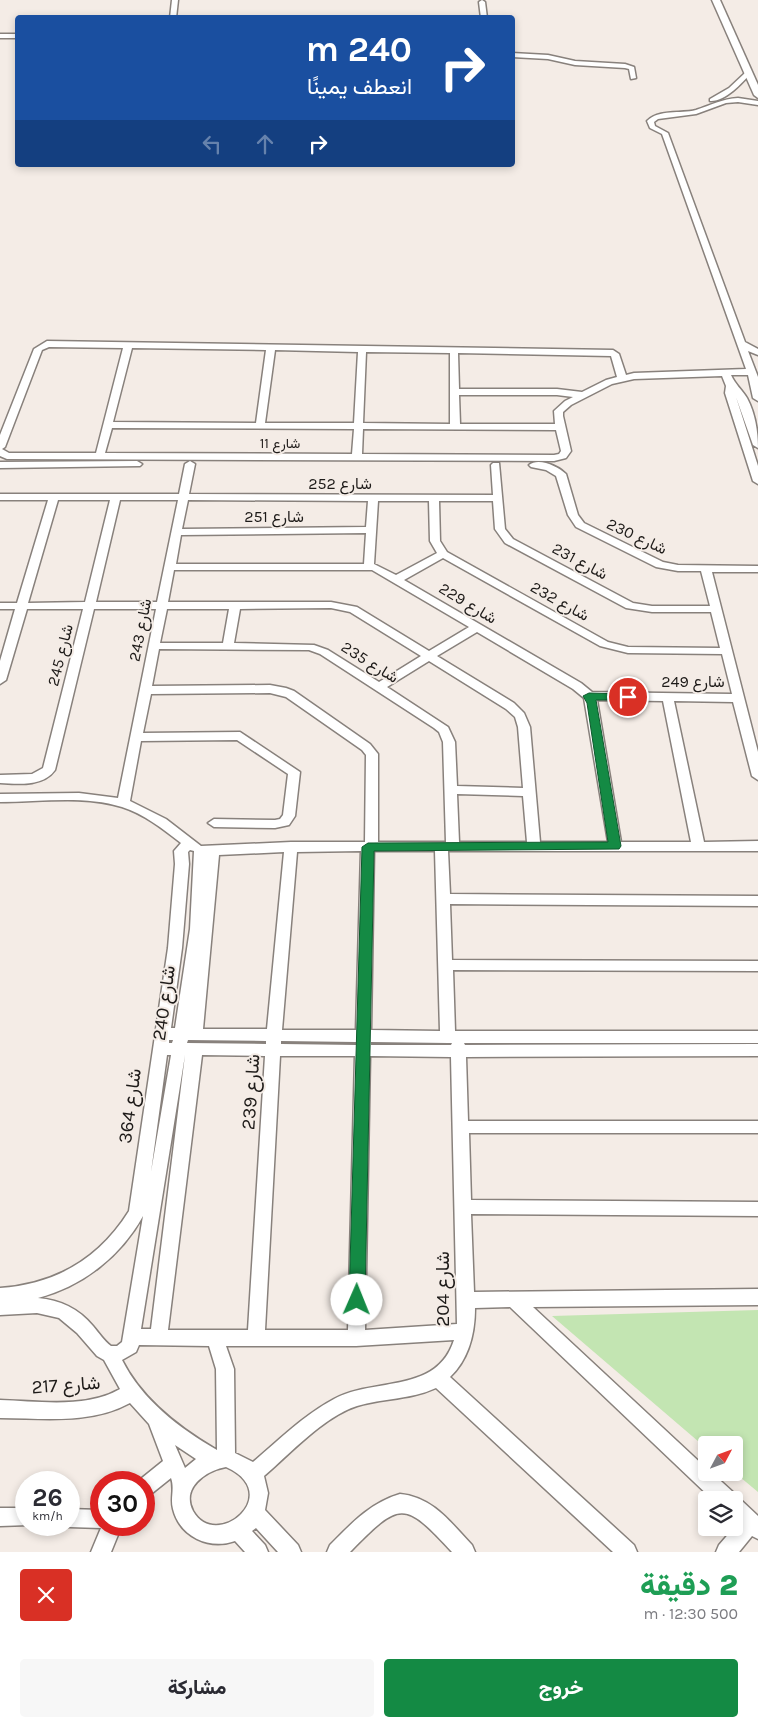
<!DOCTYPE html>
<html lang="ar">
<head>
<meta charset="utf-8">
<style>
	:root { --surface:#fff; --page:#f7f7f7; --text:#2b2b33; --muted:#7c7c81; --accent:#148a44 }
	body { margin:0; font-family:Karla,Vazirmatn,sans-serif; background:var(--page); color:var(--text); direction:rtl; height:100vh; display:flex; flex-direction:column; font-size:19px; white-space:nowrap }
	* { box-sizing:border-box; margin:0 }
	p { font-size:16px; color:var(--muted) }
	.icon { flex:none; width:28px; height:28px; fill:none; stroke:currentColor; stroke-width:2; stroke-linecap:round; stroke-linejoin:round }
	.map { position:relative; height:1552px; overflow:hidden; direction:ltr }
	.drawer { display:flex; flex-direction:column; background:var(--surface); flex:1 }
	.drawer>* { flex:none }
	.banner { position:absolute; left:15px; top:15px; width:500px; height:152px; border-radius:5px; box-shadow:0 2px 8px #0003; direction:rtl; background:#1a4fa0; color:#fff; overflow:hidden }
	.needle { width:32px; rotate:49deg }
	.buttons { position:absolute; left:698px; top:1436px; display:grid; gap:10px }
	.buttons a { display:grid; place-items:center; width:45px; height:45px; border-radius:5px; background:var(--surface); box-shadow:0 2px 8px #0003; font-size:25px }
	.speed { position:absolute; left:15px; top:1471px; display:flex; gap:10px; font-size:25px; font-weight:700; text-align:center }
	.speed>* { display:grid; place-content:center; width:65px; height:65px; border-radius:50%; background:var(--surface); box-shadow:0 2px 8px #0003; line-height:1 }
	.speed small { font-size:12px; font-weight:400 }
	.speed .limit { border:8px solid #d22; background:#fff; color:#111 }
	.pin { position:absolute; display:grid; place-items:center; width:42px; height:42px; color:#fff; margin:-21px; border:2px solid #fff; border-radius:50%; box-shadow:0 1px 5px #0007 }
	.me { position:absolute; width:55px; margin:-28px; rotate:1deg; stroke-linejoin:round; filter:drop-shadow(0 0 4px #0008) }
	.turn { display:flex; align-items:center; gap:18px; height:105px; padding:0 20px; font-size:22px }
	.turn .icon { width:65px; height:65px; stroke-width:2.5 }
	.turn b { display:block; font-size:35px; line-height:42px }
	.lanes { display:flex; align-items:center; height:48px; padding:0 20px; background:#0003; justify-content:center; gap:25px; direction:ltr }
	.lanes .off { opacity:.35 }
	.round { display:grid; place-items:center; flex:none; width:52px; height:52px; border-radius:5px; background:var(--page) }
	.headline { display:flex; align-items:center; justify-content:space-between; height:85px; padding:0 20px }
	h1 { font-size:30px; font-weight:800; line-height:38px; color:#1e9e55 }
	.cta { display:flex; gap:10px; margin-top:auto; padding:10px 20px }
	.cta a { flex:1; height:58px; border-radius:5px; background:var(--accent); color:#fff; font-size:20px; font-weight:800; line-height:58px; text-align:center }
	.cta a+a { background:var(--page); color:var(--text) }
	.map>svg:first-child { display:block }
	.green { fill:#c3e5b2 }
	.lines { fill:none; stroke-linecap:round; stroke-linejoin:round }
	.minor-casing { stroke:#88817c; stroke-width:3 }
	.tertiary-casing { stroke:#88817c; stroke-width:3 }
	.minor { fill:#fff; fill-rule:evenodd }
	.tertiary { fill:#fff; fill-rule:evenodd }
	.route { fill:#148a44; stroke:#0d5a2c }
	.labels { text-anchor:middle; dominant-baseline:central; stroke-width:4; stroke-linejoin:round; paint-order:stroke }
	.far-street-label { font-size:14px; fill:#1e1b19; stroke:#f4ece6 }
	.street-label { font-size:16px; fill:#1e1b19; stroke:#f4ece6 }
	.near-street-label { font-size:19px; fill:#1e1b19; stroke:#f4ece6 }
</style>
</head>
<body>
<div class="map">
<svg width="758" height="1552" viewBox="0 0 758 1552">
	<rect width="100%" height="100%" fill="#f4ece6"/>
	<polygon class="green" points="758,1310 758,1492 734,1472 734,1445 706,1445 706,1448 552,1316"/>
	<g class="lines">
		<defs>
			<g id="minor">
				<polygon points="172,0 178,0 176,18 170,18"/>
				<polygon points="482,0 485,2 487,18 481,18 479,2"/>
				<rect x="0" y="34" width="18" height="4"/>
				<polygon points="512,53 548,55 575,61 625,64 634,67 636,78 631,79 629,69 625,68 575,65 548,59 512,57"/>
				<path d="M746,72L751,73C742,83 725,102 710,101V99L729,88Z"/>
				<path d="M738,98L758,101V105L738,102L726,103L696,114L658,119L654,122L655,126L668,133L745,342L758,349V355L748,351L758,377V401L753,398L748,375H731C735,384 742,390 747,398C755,413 758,431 758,448L753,445L736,397L758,466V484L753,481L725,393L726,386L722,376L634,379L612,384L571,405L563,412V416L571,451L566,458L554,461L7,459L0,456V435L34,349L47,341L613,350L619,354L626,375L634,373L746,369L662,134L650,128L647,121C659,109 680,114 696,110C711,105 722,99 738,98ZM49,347L123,348L96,453H9L2,449L5,447L42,350ZM132,348L266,350L256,423L113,422ZM275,350L358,352L354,423H265ZM366,352L450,353V424L363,423ZM458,353L611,356L617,377L606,380L582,392L557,389H459ZM459,395H557L573,397L565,401L554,411L555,424H460ZM112,428L354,429L352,454L105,453ZM363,429L556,430L561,451L559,454L554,455L362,454Z"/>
				<polygon points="137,461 142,464 140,466 0,468 0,462"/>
				<path d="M190,461L195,464L189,494L493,495L491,465L493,463H499L505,529L513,539L633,603L652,606H710L701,571H678L656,567L576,527L568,515L556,476L546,470L531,467L529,465C538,457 558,466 566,474L578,515L584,523L663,562L678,565L758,566V572H712L758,752V780L752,776L733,702L674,701L704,842L758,841V851H448L450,894L758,896V906L450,904L452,960L758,961V971L453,970L455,1031H758V1043H464L465,1045L758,1044V1056L466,1057L468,1121H758V1133H469L471,1200L758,1202V1216L471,1214L474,1292L758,1289V1305L533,1307L706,1468V1472H711L734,1493L736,1498L741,1500L758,1516V1539L752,1536L739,1552H716L719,1545L738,1523L734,1520V1500H713L510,1307L475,1308C475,1333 469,1359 450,1377L634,1545L637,1552H613L436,1388C410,1400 383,1398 357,1406C323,1417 290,1454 264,1476L268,1493L265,1510L298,1545L301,1552H278L256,1528L252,1531L265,1545L268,1552H245L235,1541C209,1550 180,1537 173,1509C170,1498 175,1489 171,1478L151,1494L144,1497V1482H137L163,1461L149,1424L130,1403C90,1425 43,1418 0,1418V1400C38,1401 85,1409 120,1389L104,1360L97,1356L77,1333L59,1318L37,1313L0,1315V1288C56,1284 99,1259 129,1211L168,948L175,864L174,851L181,843C163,829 144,814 122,807C84,795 39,802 0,802V794L79,793L118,798L156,609H94L55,770C43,787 18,784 0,783V775L32,774L43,768L83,609H27L6,680L0,684V661L15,609H0V603H17L48,500H0V494H179L185,464ZM58,500H110L85,602L28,603ZM120,500H178L157,602H96ZM188,500L368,501L366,527L182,529ZM378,501H429L430,541L437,553L396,575L374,564ZM439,501H493L495,529L505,543L626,608L652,612H711L720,648L628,647L608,642L447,552L440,541ZM366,533L364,564H176L181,535ZM443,558L600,646L628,653L722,654L732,694L592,692L581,683L404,580ZM174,570H372L469,627L429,651L357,607L331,602H168ZM331,608L350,612L421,656L379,682L328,650L314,645L234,643L240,609ZM167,609H229L223,643H160ZM477,632L573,689L584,698L608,842H540L530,727L524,713L514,703L437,656ZM159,649L309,650L320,654L434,728L439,732L443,742L446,842H378V754L370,744L294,691L286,688L270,685L152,686ZM429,661L506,709L515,717L518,727L523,788L457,786L455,742L448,727L387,687ZM270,693L286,697L362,750L366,755L365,842H291L201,846L166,819L130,801L141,741L237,740L288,774L283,815L280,819L275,820L214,819L208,823L214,827L275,828L289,825L295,816L300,772L240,732L143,733L151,694ZM597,700L663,701L691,842H621ZM457,794L523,796L527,842H459ZM190,850L194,851L190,929L175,1028H171L182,948L189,864L188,852ZM361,851L356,1030H282L297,852ZM374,851H435L440,1031L371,1030ZM284,852L267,1029H203L219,855ZM169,1040H173L172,1043H169ZM188,1040L266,1041V1044L187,1043ZM281,1041L356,1042V1045L281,1044ZM371,1042L448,1043H452L451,1045H371ZM167,1055H171L151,1172ZM185,1055L151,1329H141ZM202,1055L265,1056L248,1330H168ZM280,1056H355L348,1330H265ZM370,1056L451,1057L457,1324L365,1330ZM143,1216L122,1342L117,1346H111C104,1341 99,1333 93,1326C78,1308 60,1300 38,1298C83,1286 121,1256 143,1216ZM454,1340C437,1394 375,1377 334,1399C304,1415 279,1440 253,1462L235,1453L234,1369L226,1346H356ZM139,1345L209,1346L216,1369L217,1450C179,1428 142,1400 122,1360L136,1352ZM175,1445L196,1459L185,1468ZM226,1467C286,1494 216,1552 193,1511C181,1488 205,1471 226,1467Z"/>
				<path d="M400,1494C433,1497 451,1523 472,1545L475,1552H452C404,1500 400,1501 350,1552H327L330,1545C352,1523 370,1503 400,1494Z"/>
				<polygon points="0,1508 26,1508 26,1525 29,1525 0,1526"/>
				<polygon points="69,1509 101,1510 101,1525 122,1525 111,1552 91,1552 101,1528 69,1527 63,1525 69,1525"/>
			</g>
			<polygon id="tertiary" points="712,0 720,0 758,85 758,98 754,95"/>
		</defs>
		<use href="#minor" class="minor-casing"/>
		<use href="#tertiary" class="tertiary-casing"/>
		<use href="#minor" class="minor"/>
		<use href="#tertiary" class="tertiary"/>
	</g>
	<polygon class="route" points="589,693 628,694 634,697 628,700 596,700 621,846 619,849 374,851 365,1300 362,1305 357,1307 351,1305 349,1300 362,847 368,843 608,842 587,703 583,696"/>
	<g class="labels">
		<g class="far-street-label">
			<text x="280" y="443">شارع 11</text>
		</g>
		<g class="street-label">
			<text x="340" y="483">شارع 252</text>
			<text x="274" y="516">شارع 251</text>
			<text transform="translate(637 536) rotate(25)">شارع 230</text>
			<text transform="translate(580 561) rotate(28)">شارع 231</text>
			<text transform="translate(560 601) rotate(29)">شارع 232</text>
			<text transform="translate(468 603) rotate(31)">شارع 229</text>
			<text transform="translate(140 630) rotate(-79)">شارع 243</text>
			<text transform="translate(60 655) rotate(-76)">شارع 245</text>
			<text transform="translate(370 662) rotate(32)">شارع 235</text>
			<text x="693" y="681">شارع 249</text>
		</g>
		<g class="near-street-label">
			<text transform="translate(164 1003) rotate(-82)">شارع 240</text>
			<text transform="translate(251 1092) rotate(-86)">شارع 239</text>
			<text transform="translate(130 1106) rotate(-82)">شارع 364</text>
			<text transform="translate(443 1289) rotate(-90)">شارع 204</text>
			<text transform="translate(66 1385) rotate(-4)">شارع 217</text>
		</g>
	</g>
</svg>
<div class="buttons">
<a><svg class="needle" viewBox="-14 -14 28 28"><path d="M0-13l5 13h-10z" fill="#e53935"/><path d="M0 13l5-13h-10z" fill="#7c7c81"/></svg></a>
<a><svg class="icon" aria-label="layers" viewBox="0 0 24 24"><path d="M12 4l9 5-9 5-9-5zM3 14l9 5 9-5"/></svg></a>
</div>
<div class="speed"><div>26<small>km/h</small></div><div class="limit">30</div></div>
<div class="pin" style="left:628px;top:697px;background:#d93025"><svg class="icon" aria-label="arrive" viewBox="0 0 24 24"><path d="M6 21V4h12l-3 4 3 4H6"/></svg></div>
<svg class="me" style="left:357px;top:1300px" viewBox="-20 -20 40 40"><circle r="19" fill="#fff"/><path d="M0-13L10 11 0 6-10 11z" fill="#148a44"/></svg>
<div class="banner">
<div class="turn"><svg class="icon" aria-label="right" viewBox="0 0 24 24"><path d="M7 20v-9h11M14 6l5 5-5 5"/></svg><div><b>240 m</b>انعطف يمينًا</div></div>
<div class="lanes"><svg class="icon off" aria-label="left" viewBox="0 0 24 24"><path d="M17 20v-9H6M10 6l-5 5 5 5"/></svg><svg class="icon off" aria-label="ahead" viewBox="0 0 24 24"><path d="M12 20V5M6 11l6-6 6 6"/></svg><svg class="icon" aria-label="right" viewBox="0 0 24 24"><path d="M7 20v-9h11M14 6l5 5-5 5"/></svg></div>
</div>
</div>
<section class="drawer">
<div class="headline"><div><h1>2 دقيقة</h1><p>500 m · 12:30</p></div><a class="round" style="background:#d93025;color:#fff"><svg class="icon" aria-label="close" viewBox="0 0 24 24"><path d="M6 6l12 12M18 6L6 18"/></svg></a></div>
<div class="cta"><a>خروج</a><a>مشاركة</a></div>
</section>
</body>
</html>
